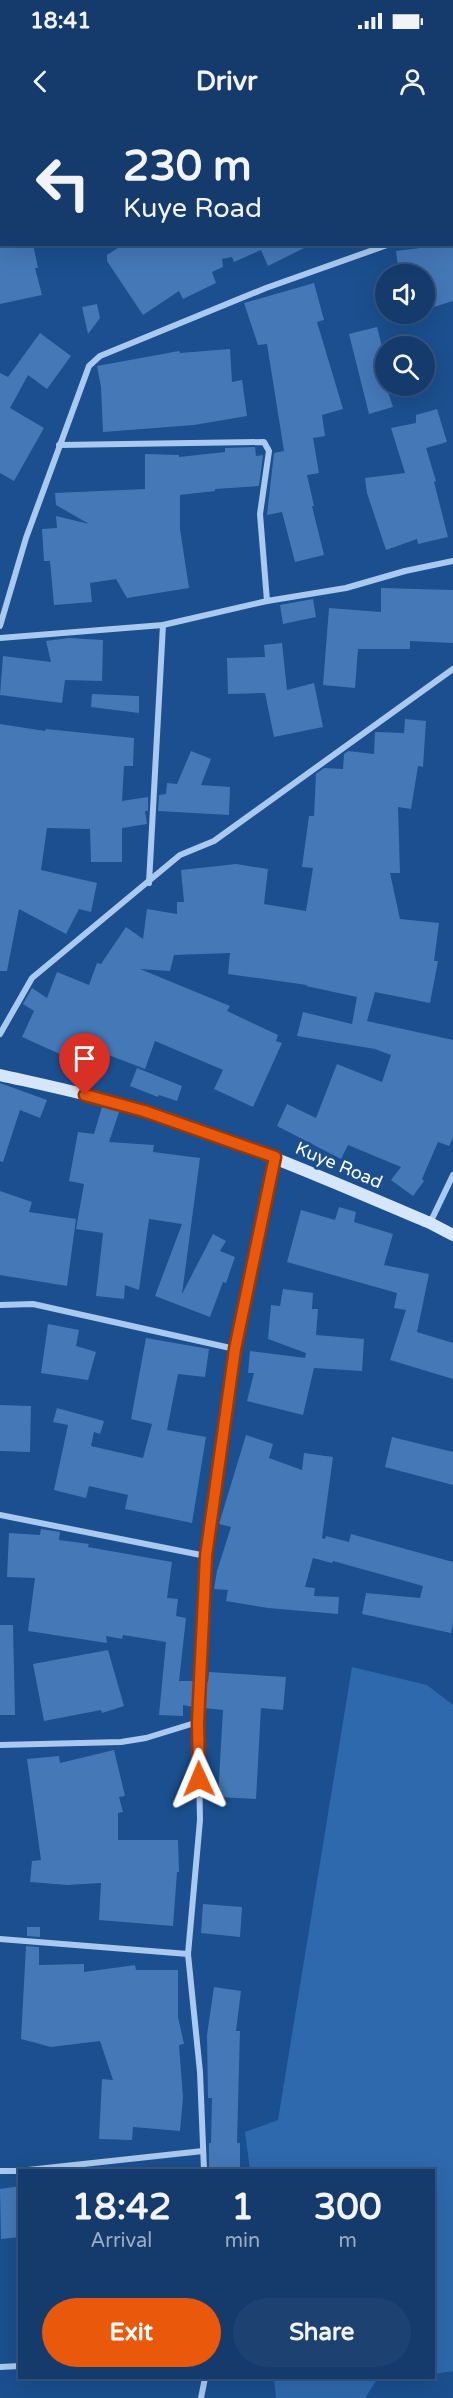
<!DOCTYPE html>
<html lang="en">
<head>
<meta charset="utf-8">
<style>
	:root { --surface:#143b6b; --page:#1d4271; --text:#f1f3f6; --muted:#9dadc1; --line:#33557e; --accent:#ea580c }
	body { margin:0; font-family:"Varela Round",sans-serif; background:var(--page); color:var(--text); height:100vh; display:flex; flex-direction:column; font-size:22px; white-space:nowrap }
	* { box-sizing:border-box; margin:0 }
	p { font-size:20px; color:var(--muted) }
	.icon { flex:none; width:33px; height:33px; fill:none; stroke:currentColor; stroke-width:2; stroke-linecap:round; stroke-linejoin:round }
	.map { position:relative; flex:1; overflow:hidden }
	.sheet { position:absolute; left:18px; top:2049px; width:417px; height:210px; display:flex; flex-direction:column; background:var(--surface); border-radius:0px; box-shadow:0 6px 24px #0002,0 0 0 2px var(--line) }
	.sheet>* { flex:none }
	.hud { position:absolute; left:0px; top:0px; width:453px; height:126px; box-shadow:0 6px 24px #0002,0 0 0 2px var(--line); background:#143b6b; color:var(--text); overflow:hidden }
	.tools { position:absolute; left:375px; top:144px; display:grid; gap:12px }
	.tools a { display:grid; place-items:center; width:60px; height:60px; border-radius:50%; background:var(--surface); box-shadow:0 6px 24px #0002,0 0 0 2px var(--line); font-size:30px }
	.pin { position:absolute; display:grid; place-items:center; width:51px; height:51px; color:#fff; margin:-62px -26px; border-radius:50% 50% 50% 0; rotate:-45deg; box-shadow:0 0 6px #0007 }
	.pin .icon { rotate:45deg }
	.me { position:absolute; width:66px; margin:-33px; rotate:359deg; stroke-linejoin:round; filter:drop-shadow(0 0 4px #0008) }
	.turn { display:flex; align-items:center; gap:21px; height:126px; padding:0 24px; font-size:27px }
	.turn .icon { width:78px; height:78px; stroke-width:2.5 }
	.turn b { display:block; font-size:42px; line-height:51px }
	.eta { display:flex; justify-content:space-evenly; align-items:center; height:102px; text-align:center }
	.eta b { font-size:36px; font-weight:700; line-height:42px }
	.action { display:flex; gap:12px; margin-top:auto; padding:12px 24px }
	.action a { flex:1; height:69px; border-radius:36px; background:var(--accent); color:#fff; font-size:24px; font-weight:700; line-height:69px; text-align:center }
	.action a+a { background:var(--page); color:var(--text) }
	.status { display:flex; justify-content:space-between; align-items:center; height:42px; padding:0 30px; background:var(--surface); direction:ltr }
	.status svg { height:16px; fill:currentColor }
	header { display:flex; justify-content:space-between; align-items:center; height:78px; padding:0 24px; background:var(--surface); font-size:27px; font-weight:700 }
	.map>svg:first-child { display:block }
	.green { fill:#2e69ad }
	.building { fill:#4478b7 }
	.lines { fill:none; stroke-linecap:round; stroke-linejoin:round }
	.street { stroke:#a9c9ee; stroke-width:6 }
	.secondary { stroke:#d6e6fa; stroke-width:12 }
	.route-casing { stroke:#983908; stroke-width:15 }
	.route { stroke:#ea580c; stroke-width:10 }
	.labels { text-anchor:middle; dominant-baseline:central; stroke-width:6; stroke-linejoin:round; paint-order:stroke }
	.street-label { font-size:18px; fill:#fff; stroke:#1b4f8f }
</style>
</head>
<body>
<div class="status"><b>18:41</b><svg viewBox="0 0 49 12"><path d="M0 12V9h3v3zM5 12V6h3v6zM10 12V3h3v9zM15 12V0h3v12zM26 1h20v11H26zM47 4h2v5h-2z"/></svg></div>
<header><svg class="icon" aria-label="back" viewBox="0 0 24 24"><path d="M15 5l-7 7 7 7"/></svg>Drivr<svg class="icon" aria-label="person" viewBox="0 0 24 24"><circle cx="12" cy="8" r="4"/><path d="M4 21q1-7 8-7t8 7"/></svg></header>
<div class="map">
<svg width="453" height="2278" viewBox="0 0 453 2278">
	<rect width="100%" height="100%" fill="#1b4f8f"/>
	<g class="green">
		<polygon points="352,1547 427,1565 453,1585 453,2251 434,2254 434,2050 250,2050 245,2012 278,2000"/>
		<polygon points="274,2258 407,2258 376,2261 365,2278 276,2278"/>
	</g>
	<g class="building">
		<polygon points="453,120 453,181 424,190 424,154 399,154 396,131 452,124"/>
		<polygon points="0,124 33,124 38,148 35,148 42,175 0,184"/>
		<polygon points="124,124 312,124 268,146 261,130 234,142 232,137 222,139 223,147 212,152 216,163 183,179 179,171 143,195 107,141 107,135"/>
		<polygon points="314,163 324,200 317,202 343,289 322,295 325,316 313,318 319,353 307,355 314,386 312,386 324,435 295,442 282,392 267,395 274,333 284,331 267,224 258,225 244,183"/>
		<polygon points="97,184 100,198 88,214 82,187"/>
		<polygon points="377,207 386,242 386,266 393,287 369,294 349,214"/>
		<polygon points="40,213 71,236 47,269 28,255 10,288 44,308 14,361 0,353 0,253 8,257"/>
		<polygon points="230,229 232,262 242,260 247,296 194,305 103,312 101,267 97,246 179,231 180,233"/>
		<polygon points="437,289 447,322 426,328 436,361 434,362 448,417 418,424 417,419 386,430 367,373 365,358 405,353 391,308 416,303 416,295"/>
		<polygon points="255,327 256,336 263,335 259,366 215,369 215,371 180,375 180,409 189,468 127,478 116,459 90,463 92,482 54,485 50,441 44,441 42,409 57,408 56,396 89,404 56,385 55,373 145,369 145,334 179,335 179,337 225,332 225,328"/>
		<polygon points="381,468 453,470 453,523 410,521 410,529 358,529 355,568 323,565 329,488 381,492"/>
		<polygon points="313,479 316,497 283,504 280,485"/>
		<polygon points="69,518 103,520 102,561 65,560 62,583 0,575 3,536 51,542 46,521"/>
		<polygon points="282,523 287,570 314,563 323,607 274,617 265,573 228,574 227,538 265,537 264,525"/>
		<polygon points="92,574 139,576 139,593 91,587"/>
		<polygon points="405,599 426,601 423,647 418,646 411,689 398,687 400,753 390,753 400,799 439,803 434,841 438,841 430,883 375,872 367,901 453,920 453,1017 449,1026 438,1022 422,1059 424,1061 413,1076 391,1060 401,1047 348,1025 341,1039 277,1006 287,984 316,998 337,944 382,962 391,935 375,929 297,916 303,892 352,904 357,877 306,866 307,865 228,854 230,833 174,835 170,851 140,849 230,886 227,891 278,915 276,921 282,923 253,987 214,969 223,950 155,921 145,949 106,934 103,944 64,930 62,935 22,917 34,891 23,884 32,868 47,878 57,852 89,865 97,843 101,844 126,807 143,819 147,789 177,794 177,782 184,782 181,750 236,744 268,749 264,784 306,791 313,748 302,747 309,696 314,696 316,654 324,648 343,649 344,634 348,631 374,634 375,612 404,613"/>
		<polygon points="0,604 45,611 46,609 134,618 133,646 124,646 122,681 148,677 148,691 145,691 147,704 122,708 122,742 91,742 90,709 47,708 41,750 97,763 91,792 79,789 66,814 19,789 7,851 0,851"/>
		<polygon points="191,631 211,639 201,665 230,667 229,695 158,691 159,675 166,674 167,663 177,664"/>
		<polygon points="137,948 182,966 177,981 159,975 158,977 130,966"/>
		<polygon points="0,963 47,980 40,998 20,990 3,1042 0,1041"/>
		<polygon points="102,987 119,992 109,1022 154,1025 153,1032 200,1038 182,1174 213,1114 226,1121 220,1131 235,1137 226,1163 223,1162 210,1197 155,1176 182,1104 149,1099 139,1170 125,1165 124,1179 96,1176 103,1113 76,1109 84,1064 69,1061 78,1012 94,1014"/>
		<polygon points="0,1071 32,1082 29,1092 76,1099 67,1166 0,1155"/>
		<polygon points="339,1087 356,1092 354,1102 393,1114 384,1145 429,1154 417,1212 453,1223 453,1259 390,1240 406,1190 394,1188 397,1173 287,1142 301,1090 335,1100"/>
		<polygon points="283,1169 313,1173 312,1189 318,1189 316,1215 364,1219 362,1251 314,1248 303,1295 247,1281 254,1253 248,1253 250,1231 305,1238 306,1233 268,1219 271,1185 280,1186"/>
		<polygon points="48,1204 79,1210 76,1226 96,1232 88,1260 41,1253"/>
		<polygon points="146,1218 209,1229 205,1257 178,1254 167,1310 206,1317 192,1403 125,1389 128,1375 89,1366 86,1378 54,1370 68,1305 53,1302 57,1288 104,1301 100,1314 94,1312 91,1326 143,1338 152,1304 131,1299"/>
		<polygon points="0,1285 31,1286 30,1332 0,1331"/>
		<polygon points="246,1315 273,1324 269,1338 302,1350 304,1333 333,1337 322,1418 325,1419 326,1416 349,1422 351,1414 453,1442 453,1502 451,1513 362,1494 366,1473 420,1478 423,1466 333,1441 332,1443 313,1438 305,1467 315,1468 314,1476 339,1477 338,1494 268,1488 226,1481 228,1470 214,1469 217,1451 231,1407 219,1404"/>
		<polygon points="392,1317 453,1332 453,1365 385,1347"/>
		<polygon points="41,1409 60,1412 59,1420 89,1424 88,1427 172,1442 167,1478 178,1479 176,1496 186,1498 179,1561 195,1561 193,1587 183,1585 183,1596 159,1595 166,1522 123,1515 122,1519 106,1516 107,1523 28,1511 35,1458 7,1457 9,1413 40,1415"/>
		<polygon points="0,1505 13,1505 15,1595 0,1595"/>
		<polygon points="108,1530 124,1586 102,1593 101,1590 44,1601 33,1544"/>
		<polygon points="209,1552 286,1557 283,1590 261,1588 256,1679 218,1677 223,1590 204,1588 205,1562 208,1562"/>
		<polygon points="114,1630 125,1676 119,1677 123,1692 118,1693 118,1720 178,1720 179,1752 177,1752 173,1806 99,1800 101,1763 67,1765 30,1762 32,1741 41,1740 27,1639 59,1636 60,1643"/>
		<polygon points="203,1784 242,1787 240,1817 201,1813"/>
		<polygon points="27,1807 40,1807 40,1817 27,1816"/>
		<polygon points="26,1826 39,1827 39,1845 84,1844 84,1852 135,1845 136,1850 178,1850 178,1897 184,1924 179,1925 183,1978 180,2011 133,2007 132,2020 99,2019 102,1959 113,1960 100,1921 51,1927 21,1919"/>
		<polygon points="214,1867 241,1871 236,1911 240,1911 237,2023 240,2023 240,2050 209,2050 209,2023 211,2023 212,1978 208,1978 207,1915"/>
		<polygon points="20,2066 20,2117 1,2119 0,2069"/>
	</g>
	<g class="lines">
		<g class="street">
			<polyline points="55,2 55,0"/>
			<polyline points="0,6 2,6"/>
			<polyline points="452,105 453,104"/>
			<polyline points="59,325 264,322 269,331 260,394 267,481"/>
			<polyline points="0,506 26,418 89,246 100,236 266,168 390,124"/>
			<polyline points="0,518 163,505 267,481 346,468 405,451 453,441"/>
			<polyline points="149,763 163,505"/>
			<polyline points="0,914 32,858 180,735 214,721 453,549"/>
			<polyline points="430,1103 453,1055"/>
			<polyline points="0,1185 33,1184 235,1229"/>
			<polyline points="0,1395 206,1436"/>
			<polyline points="0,1625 121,1622 146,1618 198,1602"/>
			<polyline points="0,1819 188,1834"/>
			<polyline points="28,2050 203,2031"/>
			<polyline points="204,2050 200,1952 188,1834 200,1700 198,1602 206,1436 235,1229 275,1038"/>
			<polyline points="0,2051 20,2051"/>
			<polyline points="0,2247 20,2246"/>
			<polyline points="201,2278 205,2258"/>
		</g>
		<path class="secondary" d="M0,955C49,966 98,976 146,991C243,1023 336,1063 430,1103L453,1115"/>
	</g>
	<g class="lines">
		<defs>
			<polyline id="route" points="85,975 144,991 275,1037 235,1229 206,1436 198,1602 199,1659"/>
		</defs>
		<use href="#route" class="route-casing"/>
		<use href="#route" class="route"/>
	</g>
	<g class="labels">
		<g class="street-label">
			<text transform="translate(339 1045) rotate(23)">Kuye Road</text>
		</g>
	</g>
</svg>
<div class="tools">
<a><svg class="icon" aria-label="sound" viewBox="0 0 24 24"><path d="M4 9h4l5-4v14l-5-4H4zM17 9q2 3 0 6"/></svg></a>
<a><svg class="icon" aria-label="search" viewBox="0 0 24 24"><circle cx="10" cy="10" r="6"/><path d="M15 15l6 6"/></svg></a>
</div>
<div class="pin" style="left:85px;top:975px;background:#d93025"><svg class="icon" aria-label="arrive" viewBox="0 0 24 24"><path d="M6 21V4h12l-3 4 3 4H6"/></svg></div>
<svg class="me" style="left:199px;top:1659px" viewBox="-20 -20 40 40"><path d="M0-17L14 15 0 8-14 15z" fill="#ea580c" stroke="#fff" stroke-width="4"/></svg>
<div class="hud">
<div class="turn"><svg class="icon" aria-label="left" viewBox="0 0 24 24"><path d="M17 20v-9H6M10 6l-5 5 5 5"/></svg><div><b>230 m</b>Kuye Road</div></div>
</div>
<section class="sheet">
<div class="eta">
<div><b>18:42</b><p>Arrival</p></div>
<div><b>1</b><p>min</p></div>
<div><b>300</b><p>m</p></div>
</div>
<div class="action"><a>Exit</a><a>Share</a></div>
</section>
</div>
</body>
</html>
